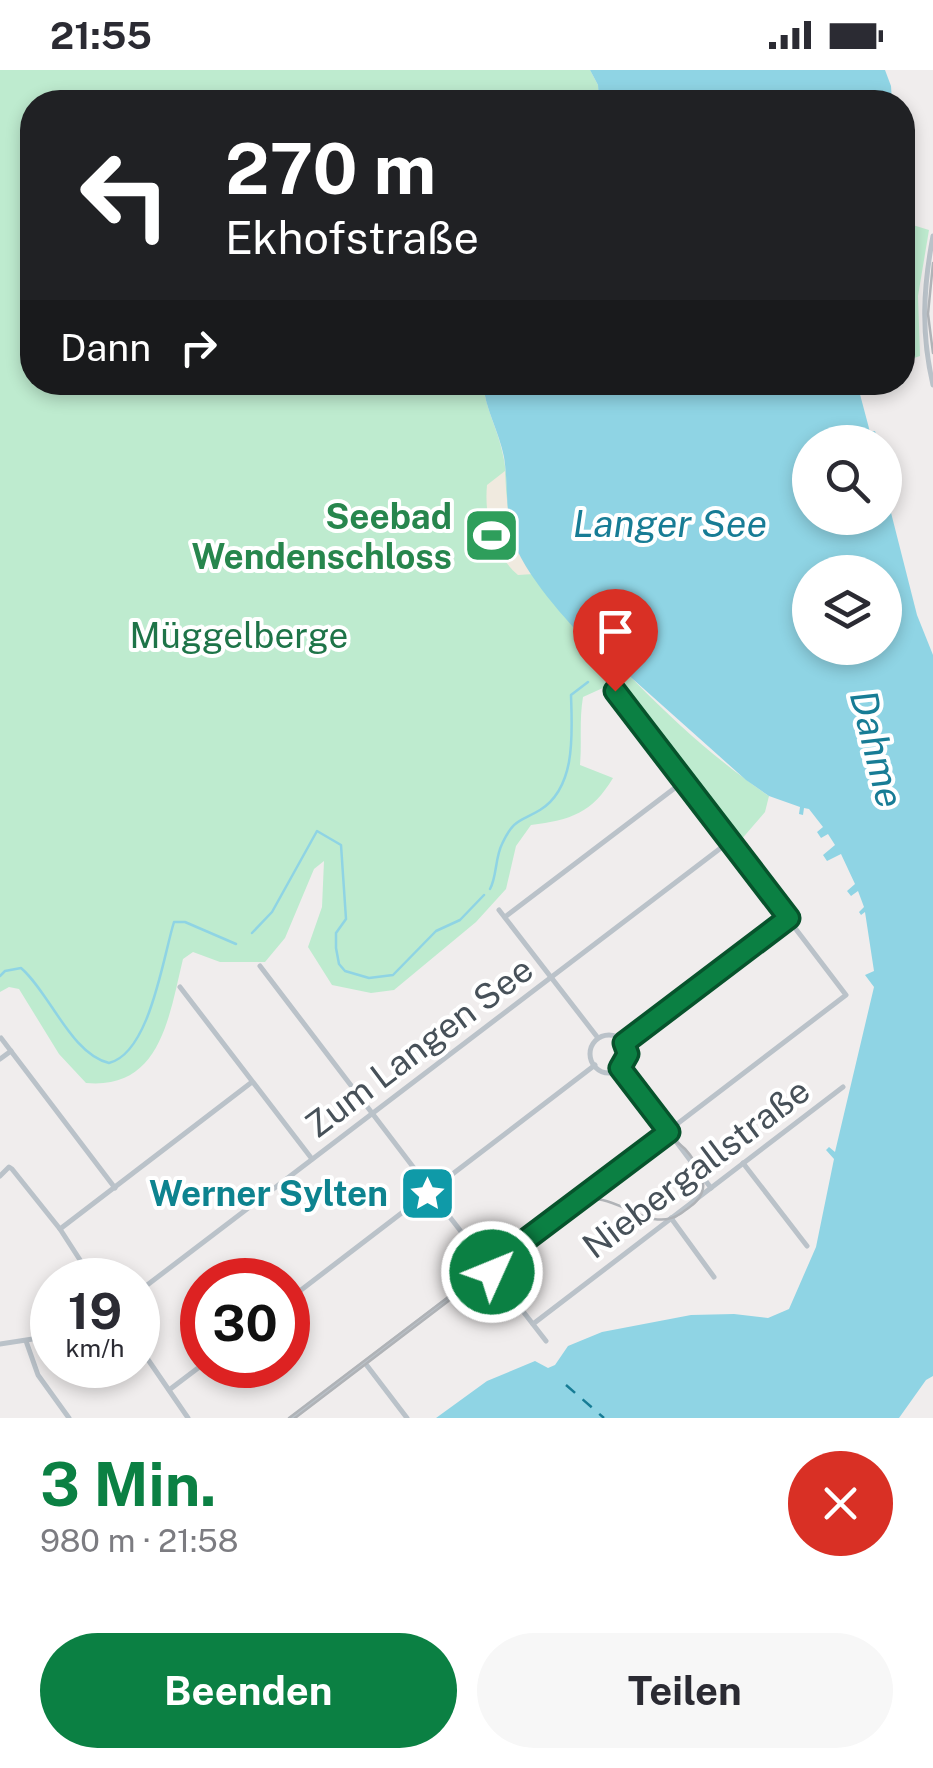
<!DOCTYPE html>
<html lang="de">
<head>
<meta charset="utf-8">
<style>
	:root { --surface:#fff; --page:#f7f7f7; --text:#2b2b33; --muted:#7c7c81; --accent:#0b8043 }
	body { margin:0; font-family:"Public Sans",sans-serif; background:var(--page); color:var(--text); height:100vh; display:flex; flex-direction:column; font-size:38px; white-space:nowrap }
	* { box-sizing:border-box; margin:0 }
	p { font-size:32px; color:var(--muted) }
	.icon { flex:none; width:55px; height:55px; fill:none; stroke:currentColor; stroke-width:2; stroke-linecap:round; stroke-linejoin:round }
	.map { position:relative; height:1348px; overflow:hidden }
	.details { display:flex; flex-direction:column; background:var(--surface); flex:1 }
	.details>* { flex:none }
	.hud { position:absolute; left:20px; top:20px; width:895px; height:305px; border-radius:40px; box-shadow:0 5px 15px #0003; background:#202124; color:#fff; overflow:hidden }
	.buttons { position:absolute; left:792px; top:355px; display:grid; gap:20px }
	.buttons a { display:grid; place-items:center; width:110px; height:110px; border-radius:50%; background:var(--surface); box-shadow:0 5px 15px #0003; font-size:50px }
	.speed { position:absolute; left:30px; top:1188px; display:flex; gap:20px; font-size:50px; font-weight:700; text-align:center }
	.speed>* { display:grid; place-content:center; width:130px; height:130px; border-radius:50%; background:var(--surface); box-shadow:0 5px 15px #0003; line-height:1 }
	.speed small { font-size:25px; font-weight:400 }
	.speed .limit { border:15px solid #d22; background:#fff; color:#111 }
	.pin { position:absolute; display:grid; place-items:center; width:85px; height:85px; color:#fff; margin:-102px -42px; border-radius:50% 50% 50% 0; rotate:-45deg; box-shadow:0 0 10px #0007 }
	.pin .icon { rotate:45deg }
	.me { position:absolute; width:110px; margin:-55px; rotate:46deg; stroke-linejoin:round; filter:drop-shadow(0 0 8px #0008) }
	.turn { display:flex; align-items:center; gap:35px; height:210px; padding:0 40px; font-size:45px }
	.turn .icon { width:130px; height:130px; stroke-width:2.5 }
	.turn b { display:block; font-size:70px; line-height:85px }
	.then { display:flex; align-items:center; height:95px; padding:0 40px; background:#0003; gap:20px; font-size:38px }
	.round { display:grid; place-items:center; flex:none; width:105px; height:105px; border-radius:52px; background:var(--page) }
	.summary { display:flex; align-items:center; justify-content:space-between; height:170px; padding:0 40px }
	h1 { font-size:60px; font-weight:700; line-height:75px; color:var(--accent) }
	.cta { display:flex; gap:20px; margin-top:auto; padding:20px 40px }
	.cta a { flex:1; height:115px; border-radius:60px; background:var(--accent); color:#fff; font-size:40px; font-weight:700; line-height:115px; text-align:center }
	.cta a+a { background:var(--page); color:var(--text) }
	.status { display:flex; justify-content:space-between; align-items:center; height:70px; padding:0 50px; background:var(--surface); direction:ltr }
	.status svg { height:28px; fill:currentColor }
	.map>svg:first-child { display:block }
	.green { fill:#beebcf }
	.sand { fill:#f0eadf }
	.water { fill:#8fd4e4; fill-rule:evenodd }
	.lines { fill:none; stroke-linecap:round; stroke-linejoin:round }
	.stream { stroke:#8fd4e4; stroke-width:2.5 }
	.ferry { stroke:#177c95; stroke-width:2.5; stroke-dasharray:12 10; stroke-linecap:butt }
	.street { stroke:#bac2c9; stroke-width:5 }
	.tram { stroke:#b0b3b7; stroke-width:2.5 }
	.route-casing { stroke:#07532c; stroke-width:25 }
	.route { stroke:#0b8043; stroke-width:18 }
	.labels { text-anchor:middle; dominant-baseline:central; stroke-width:8; stroke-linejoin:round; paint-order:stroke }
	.leisure-label { font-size:35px; font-weight:bold; fill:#27864d; stroke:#fff; text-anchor:end }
	.park-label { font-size:35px; fill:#1e7448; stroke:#fff }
	.street-label { font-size:35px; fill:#475159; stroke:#fff }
	.culture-label { font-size:35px; font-weight:bold; fill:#0d838f; stroke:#fff; text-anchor:end }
	.water-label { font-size:38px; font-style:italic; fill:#177c95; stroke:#fff }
</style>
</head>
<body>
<div class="status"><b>21:55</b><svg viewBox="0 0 49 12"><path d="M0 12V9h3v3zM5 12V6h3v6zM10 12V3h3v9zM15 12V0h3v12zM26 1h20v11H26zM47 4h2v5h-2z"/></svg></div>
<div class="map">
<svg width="933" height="1348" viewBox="0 0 933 1348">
	<rect width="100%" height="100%" fill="#f0eded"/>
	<g class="green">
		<path d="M0,0H590L598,15L599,32H32V312L483,313C485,338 498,359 503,385C510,415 504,446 516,475C522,492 542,508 554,522C618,597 687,670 769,726L765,742L740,771L616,612L583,627C579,651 582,672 580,695L613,708C592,743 571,750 531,755L516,776L506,819L476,852L394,920L371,923L332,915L308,877L322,837L324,791L314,799L285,868L265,892H220L193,882L183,889C169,946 161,1020 86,1013L59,984L19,919L9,917L0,922Z"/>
		<polygon points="903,152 929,160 918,226 920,286 911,289 903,286"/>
	</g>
	<path class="sand" d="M505,401C507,443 510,470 534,504L518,505C493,484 484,446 487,415Z"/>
	<g class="water">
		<polygon points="590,0 885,0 891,16 892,32 599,32 598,15"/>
		<path d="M483,313H857L870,362L875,361L878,372H810V448H885V419L917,545L933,585V1306L926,1310L899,1348H436L487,1311L535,1291L548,1298L555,1295L568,1276L602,1262L691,1245L734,1244L768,1248L789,1239L816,1177L834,1089L826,1080L829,1077L835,1082L874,917L865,905L874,901L865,842L861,845L859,842L864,837L858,821L851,826L847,821L855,814L841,784L827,791L823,785L835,775L828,764L821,768L817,762L823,757L809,739L804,738L803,745L799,744L800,737L769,726L746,710L616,594L609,597C578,561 538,523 517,480C504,451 509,417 504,387C499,361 485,339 483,313ZM810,502H885V578H810Z"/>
	</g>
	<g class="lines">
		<g class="stream">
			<path d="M490,819C497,806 495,788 502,774C514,748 520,752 540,740C577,717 572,661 571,625L588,612"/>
			<polyline points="252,863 272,842 317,761 341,775 346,849 336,863 336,878 339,894 345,901 369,908 393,905 436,861 460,850 484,825"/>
			<path d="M0,906L5,901L21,898C50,923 71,984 109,993C150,983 163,887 174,852H185L236,874"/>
		</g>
		<polyline class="ferry" points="566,1315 604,1348"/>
		<g class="street">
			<path d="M933,166C923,219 921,263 933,315"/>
			<polyline points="499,840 598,968"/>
			<polyline points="505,847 684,711"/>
			<polyline points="260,896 420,1106"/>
			<polyline points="180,917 312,1089"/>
			<circle cx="609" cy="984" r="19"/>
			<polyline points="1,968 115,1118"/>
			<polyline points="624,973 789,848"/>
			<polyline points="0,989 11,981"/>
			<polyline points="621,998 711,1118"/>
			<polyline points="743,1093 807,1176"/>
			<circle cx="431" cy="1121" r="19"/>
			<polyline points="0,1106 9,1097 12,1099 60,1159 93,1210"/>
			<polyline points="446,1109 595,995"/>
			<polyline points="442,1137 546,1271"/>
			<polyline points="671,1148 714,1207"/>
			<polyline points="60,1159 252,1012"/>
			<polyline points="138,1222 730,771"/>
			<polyline points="288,1230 416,1132"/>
			<polyline points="533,1254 843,1017"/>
			<polyline points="26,1271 38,1305 69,1348"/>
			<polyline points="0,1274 52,1266"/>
			<polyline points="138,1275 188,1348"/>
			<polyline points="365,1293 407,1348"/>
			<polyline points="169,1320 202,1295"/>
			<polyline points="292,1348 846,925 610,615"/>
		</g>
		<g class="tram">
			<polyline points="933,193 928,244 933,283"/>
			<path d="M289,1348L651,1073C659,1070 665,1067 674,1071C688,1077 708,1107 702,1122C699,1132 688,1138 680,1144C646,1166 612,1115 577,1133L295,1348"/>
		</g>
	</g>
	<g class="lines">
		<defs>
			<polyline id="route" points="492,1202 490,1198 503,1187 669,1062 620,998 628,984 624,973 789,848 615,621"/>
		</defs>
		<use href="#route" class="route-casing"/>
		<use href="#route" class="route"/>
	</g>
	<defs>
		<symbol id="stadium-square" viewBox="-11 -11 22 22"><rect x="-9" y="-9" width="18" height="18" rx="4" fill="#2e9e5b" stroke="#fff"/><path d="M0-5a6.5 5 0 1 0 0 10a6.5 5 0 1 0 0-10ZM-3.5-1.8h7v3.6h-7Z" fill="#fff"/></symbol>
		<symbol id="sight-square" viewBox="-11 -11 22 22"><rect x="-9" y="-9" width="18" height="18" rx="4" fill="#0f9aa8" stroke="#fff"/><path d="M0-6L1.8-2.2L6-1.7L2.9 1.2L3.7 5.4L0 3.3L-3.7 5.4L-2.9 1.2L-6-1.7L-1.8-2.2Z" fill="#fff"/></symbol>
	</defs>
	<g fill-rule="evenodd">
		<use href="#stadium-square" x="460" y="434" width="63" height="63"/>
		<use href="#sight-square" x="396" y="1092" width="63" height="63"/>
	</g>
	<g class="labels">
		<g class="leisure-label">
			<text x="452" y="446">Seebad<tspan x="452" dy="40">Wendenschloss</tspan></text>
		</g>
		<g class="park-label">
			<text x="239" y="565">Müggelberge</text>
		</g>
		<g class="street-label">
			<text transform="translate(419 977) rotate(-37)">Zum Langen See</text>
			<text transform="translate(696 1098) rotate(-37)">Niebergallstraße</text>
		</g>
		<g class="culture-label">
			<text x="388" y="1123">Werner Sylten</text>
		</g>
		<g class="water-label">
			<text x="670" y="453">Langer See</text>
			<text transform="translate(877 679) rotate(76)">Dahme</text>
		</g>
	</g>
</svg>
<div class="buttons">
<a><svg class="icon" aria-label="search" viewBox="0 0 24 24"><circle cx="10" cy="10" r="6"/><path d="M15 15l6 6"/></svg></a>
<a><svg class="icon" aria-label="layers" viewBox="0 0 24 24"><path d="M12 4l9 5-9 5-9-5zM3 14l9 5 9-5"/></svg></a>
</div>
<div class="speed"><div>19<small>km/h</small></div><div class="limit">30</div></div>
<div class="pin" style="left:615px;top:621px;background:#d93025"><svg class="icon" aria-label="arrive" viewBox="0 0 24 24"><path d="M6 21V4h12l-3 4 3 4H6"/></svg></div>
<svg class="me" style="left:492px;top:1202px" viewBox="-20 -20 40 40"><circle r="17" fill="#0b8043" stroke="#fff" stroke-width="3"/><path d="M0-11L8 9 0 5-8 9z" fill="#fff"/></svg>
<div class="hud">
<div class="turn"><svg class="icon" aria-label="left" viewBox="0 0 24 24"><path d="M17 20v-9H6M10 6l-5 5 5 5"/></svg><div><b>270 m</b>Ekhofstraße</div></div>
<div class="then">Dann<svg class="icon" aria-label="right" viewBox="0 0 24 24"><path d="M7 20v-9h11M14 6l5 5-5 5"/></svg></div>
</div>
</div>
<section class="details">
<div class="summary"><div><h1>3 Min.</h1><p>980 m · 21:58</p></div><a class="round" style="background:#d93025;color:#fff"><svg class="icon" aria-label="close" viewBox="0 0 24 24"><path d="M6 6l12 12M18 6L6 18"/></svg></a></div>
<div class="cta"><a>Beenden</a><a>Teilen</a></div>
</section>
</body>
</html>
